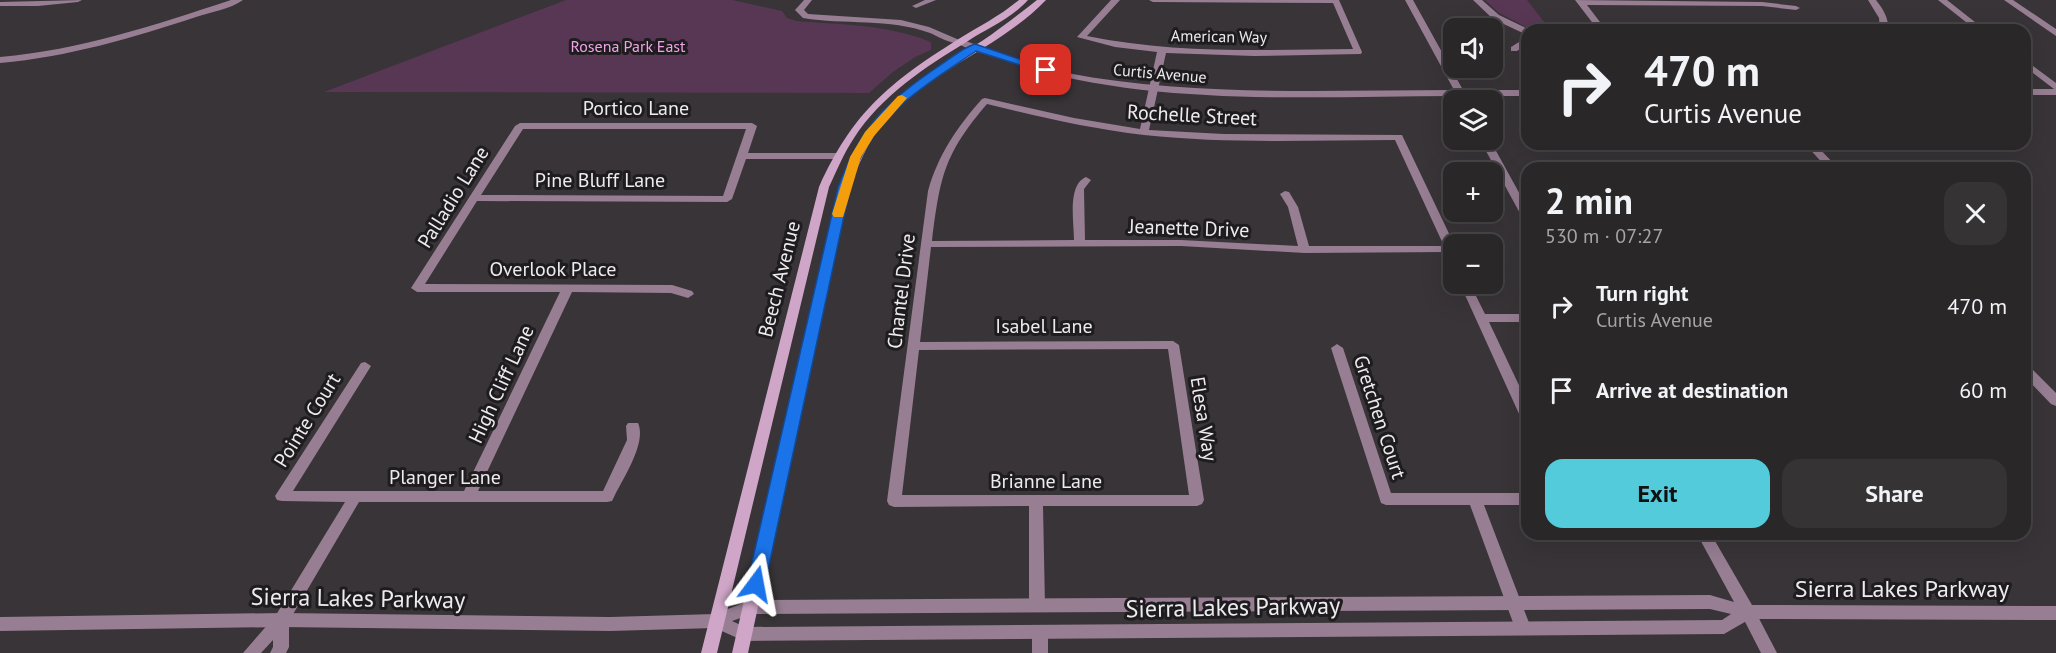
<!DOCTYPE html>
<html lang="en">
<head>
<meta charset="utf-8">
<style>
	:root { --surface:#2a2729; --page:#363335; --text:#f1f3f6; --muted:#a5a5a8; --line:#464446; --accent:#53cbda }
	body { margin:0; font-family:"PT Sans",sans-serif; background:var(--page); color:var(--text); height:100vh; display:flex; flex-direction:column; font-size:22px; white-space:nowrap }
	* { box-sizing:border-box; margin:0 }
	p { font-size:20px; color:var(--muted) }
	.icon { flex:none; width:33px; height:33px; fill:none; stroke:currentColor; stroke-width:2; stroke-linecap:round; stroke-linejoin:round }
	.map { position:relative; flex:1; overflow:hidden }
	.sheet { position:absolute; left:1521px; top:162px; width:510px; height:378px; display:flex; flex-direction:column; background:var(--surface); border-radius:18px; box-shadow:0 6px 24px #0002,0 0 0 2px var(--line) }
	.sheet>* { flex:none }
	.banner { position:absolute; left:1521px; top:24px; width:510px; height:126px; border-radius:18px; box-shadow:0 6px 24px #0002,0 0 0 2px var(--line); background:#2a2729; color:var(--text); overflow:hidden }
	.buttons { position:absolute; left:1443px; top:18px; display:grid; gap:12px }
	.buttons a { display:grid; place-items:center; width:60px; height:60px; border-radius:12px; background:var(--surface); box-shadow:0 6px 24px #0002,0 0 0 2px var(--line); font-size:30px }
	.pin { position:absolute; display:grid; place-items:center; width:51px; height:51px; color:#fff; margin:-26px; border-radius:12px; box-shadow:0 3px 9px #0006 }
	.me { position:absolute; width:66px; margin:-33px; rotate:13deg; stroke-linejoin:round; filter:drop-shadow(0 0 4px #0008) }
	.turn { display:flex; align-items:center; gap:21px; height:126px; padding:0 24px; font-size:27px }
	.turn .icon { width:78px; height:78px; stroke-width:2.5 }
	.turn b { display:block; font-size:42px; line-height:51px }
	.round { display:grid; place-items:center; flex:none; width:63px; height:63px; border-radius:18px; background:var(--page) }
	.overview { display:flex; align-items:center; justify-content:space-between; height:102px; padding:0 24px }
	h1 { font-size:36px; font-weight:700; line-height:45px }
	.primary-button { display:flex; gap:12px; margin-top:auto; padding:12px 24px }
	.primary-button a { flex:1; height:69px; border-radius:18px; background:var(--accent); color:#111; font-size:24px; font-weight:700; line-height:69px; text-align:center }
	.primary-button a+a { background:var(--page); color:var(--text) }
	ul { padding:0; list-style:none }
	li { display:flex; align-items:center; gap:18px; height:84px; padding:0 24px }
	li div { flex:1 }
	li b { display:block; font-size:22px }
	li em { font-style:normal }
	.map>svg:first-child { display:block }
	.green { fill:#583754 }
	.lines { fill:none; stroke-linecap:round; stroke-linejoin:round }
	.minor { fill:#977e93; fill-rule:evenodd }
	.tertiary { fill:#977e93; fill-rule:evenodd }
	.secondary { fill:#cfa6c8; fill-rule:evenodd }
	.route { fill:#1a73e8; stroke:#114b97; stroke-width:1.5 }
	.slow { fill:#f59e0b }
	.labels { text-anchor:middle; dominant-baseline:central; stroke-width:6; stroke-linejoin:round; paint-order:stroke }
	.far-street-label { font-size:16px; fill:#eeebee; stroke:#1e1c1e }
	.far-park-label { font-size:16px; fill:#f2a3e8; stroke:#1e1c1e }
	.street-label { font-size:20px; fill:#eeebee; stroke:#1e1c1e }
	.near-street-label { font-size:24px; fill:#eeebee; stroke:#1e1c1e }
</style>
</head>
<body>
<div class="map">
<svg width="2056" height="653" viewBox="0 0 2056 653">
	<rect width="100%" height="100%" fill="#383437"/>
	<g class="green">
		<path d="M566,0H732L782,11L787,18L796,21C845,25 885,24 931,42V50L915,57L893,72L869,93L324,92Z"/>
		<polygon points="1485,0 1527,0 1545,23 1589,24 1594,30 1532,30 1499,13"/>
	</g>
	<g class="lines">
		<g class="minor">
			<polygon points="82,0 78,2 38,6 0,6 0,2"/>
			<path d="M231,0H243C231,9 211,12 196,17C132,38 68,57 0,63V57C80,50 155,25 231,0Z"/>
			<path d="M804,0H812L804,10L808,14L901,20L929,27L964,42C956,47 939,37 930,33C889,18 845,25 803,18L795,10Z"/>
			<polygon points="925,0 936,0 916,8 912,6"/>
			<path d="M1111,0H1120L1087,36C1175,54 1263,50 1353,49L1333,3L1153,2L1149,0H1339L1362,52L1361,54L1254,56L1166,53L1149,130L1224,134L1402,135L1454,244V259L1450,258L1447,252L1305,253L1181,246L931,247L920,342L1173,341L1179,345L1204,500L1202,504L1197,506H1043L1045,605L1042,610L1037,612L1032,610L1029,605V506L894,507L889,505L887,501L928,191C938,155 957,127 982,99L985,98L1074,118L1140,129L1157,52L1115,47L1077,37ZM987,104C1039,117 1091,129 1144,135C1227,144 1312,140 1395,140L1444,246H1309L1298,207L1289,192L1285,191L1280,194L1288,207L1298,246L1181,240H1085L1084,189L1091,180L1086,177C1067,185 1074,222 1074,240L932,241C940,177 944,154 987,104ZM1168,349L1189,495H902L919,350Z"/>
			<polygon points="1473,0 1482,0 1499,15 1530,30 1527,30 1527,35 1493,19"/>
			<polygon points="1575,0 1762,2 1796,6 1800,8 1796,10 1762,6 1587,5 1606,30 1598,30"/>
			<path d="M1868,0H1876C1883,9 1889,18 1888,30H1880L1879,18Z"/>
			<polygon points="2004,0 2013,0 2056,29 2056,36"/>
			<polygon points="1527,37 1527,44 1517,51 1511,51 1511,47"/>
			<path d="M520,123H752L757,126L748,153H836L841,156L836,159H746L732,199L727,202L477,201L425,284L672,285L692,291L694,294L688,298L671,293L572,292L478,491H603L627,440L626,426L628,423H638C647,443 623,478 614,497L612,501L607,502H359L289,621V647L286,653H270L273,647V640L261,653H243L276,615L345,502L282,501L277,500L275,496L361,363L365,362L371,366L293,491H464L560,292H417L411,288L515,126ZM523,129H746L723,196L481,195Z"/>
			<polygon points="1805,144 1815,144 1838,168 1827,168"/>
			<polygon points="1460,284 1470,284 1485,314 1527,314 1527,322 1489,322 1527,402 1527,421 1522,419 1520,416"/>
			<polygon points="1337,344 1343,348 1391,493 1527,493 1527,505 1484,505 1531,628 1529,633 1523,635 1517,633 1515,628 1470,505 1386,505 1381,503 1331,348"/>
			<polygon points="2025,365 2029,366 2056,393 2056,406 2051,404 2025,377"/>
			<polygon points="1748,605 1753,607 1777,653 1761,653 1740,612 1743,607"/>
			<polygon points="1040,626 1046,628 1048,633 1048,653 1032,653 1032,633 1034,628"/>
		</g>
		<g class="tertiary">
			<path d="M1405,0H1413L1463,90H1527V96H1466L1467,100H1459L1457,96C1311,96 1146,108 1007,61C991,55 969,52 956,42L963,40C997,52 1032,66 1067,73C1194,97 1325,90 1454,90Z"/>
			<polygon points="1938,0 1947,0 1985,30 1976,30"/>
			<polygon points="2025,60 2056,83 2056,95 2025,95 2025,89 2054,89 2025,67"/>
			<polygon points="1480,140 1490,140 1527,207 1527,220 1522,217"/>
			<path d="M1697,534H1711L1752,605L2056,606V620L1750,619L1724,634L744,641L715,628L610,631L281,627L0,631V617L281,613L610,617L715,614L751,600L1710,595L1734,602ZM1710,609L1731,614L1722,620L745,627L732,621L752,614Z"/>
		</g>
		<g class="secondary">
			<path d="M1019,0H1028C1012,18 988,28 968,41C925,67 881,96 854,138C844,153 837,170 829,187L717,653H701L819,187C853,112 889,83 957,40C978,27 1000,16 1019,0Z"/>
			<path d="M1037,0H1046C999,49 929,70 884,123C867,142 859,165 849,188L748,653H732L839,188C849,164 859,140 876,120C904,85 945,64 982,41C1001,28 1019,14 1037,0Z"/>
		</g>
	</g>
	<path class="route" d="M975,44L1051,70L1042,72L976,51C933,80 884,108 861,157C856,167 854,178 850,188L765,584L762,589L756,591L750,589L747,584L838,188C860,127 887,101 939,66C950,59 962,48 975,44Z"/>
	<polygon class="slow" points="902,95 907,98 874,136 861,157 844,214 843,217 834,217 832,214 850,157 865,132 898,96"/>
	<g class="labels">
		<g class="far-street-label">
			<text transform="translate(1219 36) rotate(1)">American Way</text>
			<text transform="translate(1160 73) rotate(5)">Curtis Avenue</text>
		</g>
		<g class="far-park-label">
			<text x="628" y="46">Rosena Park East</text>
		</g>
		<g class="street-label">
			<text x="636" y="108">Portico Lane</text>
			<text transform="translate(1192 115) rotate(3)">Rochelle Street</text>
			<text x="600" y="180">Pine Bluff Lane</text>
			<text transform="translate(453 197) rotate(-58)">Palladio Lane</text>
			<text transform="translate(1189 228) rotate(2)">Jeanette Drive</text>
			<text x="553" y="269">Overlook Place</text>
			<text transform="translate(779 279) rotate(-76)">Beech Avenue</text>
			<text transform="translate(901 291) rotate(-83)">Chantel Drive</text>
			<text x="1044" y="326">Isabel Lane</text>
			<text transform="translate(501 384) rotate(-65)">High Cliff Lane</text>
			<text transform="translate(1380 417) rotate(72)">Gretchen Court</text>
			<text transform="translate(1204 419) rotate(81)">Elesa Way</text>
			<text transform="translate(307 420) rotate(-58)">Pointe Court</text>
			<text x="445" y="477">Planger Lane</text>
			<text x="1046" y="481">Brianne Lane</text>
		</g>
		<g class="near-street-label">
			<text x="1902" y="588">Sierra Lakes Parkway</text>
			<text transform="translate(358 598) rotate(1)">Sierra Lakes Parkway</text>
			<text transform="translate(1233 607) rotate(-1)">Sierra Lakes Parkway</text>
		</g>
	</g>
</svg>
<div class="buttons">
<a><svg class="icon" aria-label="sound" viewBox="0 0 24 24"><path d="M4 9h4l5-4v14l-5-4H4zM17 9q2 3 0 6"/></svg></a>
<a><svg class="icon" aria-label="layers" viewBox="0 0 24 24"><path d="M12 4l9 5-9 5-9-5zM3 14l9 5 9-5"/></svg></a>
<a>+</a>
<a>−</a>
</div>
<div class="pin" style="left:1046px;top:70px;background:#d93025"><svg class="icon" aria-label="arrive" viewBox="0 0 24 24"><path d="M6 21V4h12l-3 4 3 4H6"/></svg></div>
<svg class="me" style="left:756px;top:584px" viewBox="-20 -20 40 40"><path d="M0-17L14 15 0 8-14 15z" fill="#1a73e8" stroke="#fff" stroke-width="4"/></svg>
<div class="banner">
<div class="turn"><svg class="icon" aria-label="right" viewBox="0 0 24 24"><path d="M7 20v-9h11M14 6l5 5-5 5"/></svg><div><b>470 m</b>Curtis Avenue</div></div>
</div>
<section class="sheet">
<div class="overview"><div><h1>2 min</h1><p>530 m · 07:27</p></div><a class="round"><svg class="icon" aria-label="close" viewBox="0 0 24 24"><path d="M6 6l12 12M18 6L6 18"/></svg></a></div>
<ul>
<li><svg class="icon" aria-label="right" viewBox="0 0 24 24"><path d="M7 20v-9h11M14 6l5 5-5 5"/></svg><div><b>Turn right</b><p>Curtis Avenue</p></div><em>470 m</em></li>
<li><svg class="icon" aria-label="arrive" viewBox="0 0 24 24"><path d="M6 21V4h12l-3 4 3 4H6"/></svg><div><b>Arrive at destination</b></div><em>60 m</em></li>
</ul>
<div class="primary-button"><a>Exit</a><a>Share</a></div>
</section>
</div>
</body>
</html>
